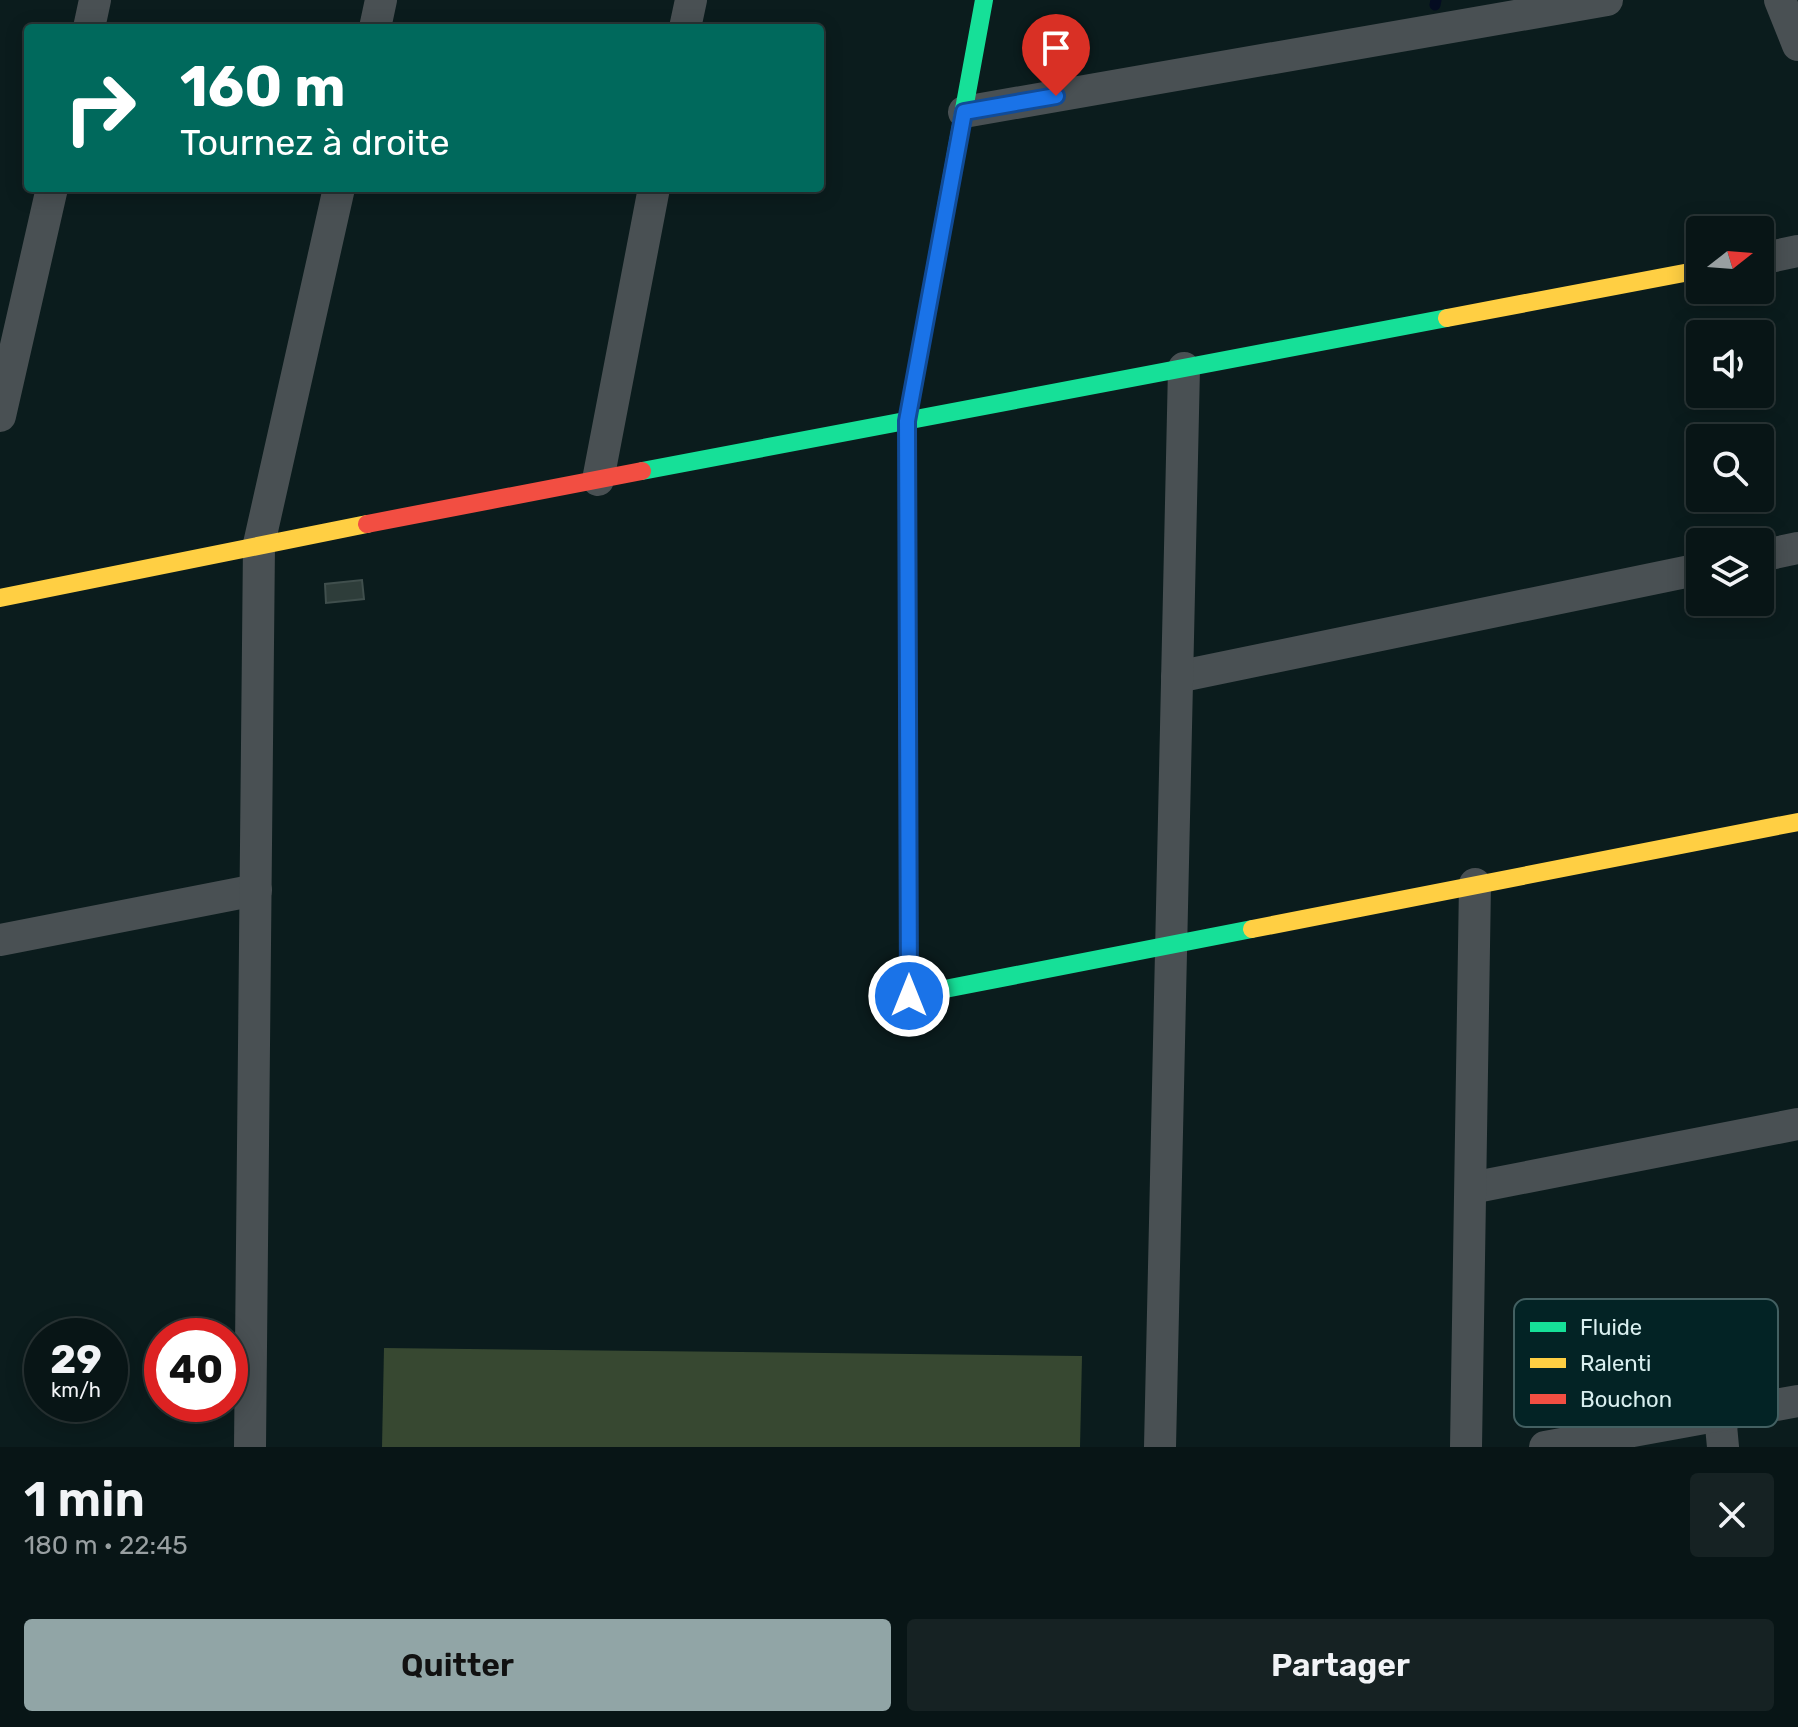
<!DOCTYPE html>
<html lang="fr">
<head>
<meta charset="utf-8">
<style>
	:root { --surface:#081516; --page:#162223; --text:#f1f3f6; --muted:#989fa1; --line:#293435; --accent:#91a5a6 }
	body { margin:0; font-family:Rubik,sans-serif; background:var(--page); color:var(--text); height:100vh; display:flex; flex-direction:column; font-size:30px; white-space:nowrap }
	* { box-sizing:border-box; margin:0 }
	p { font-size:26px; color:var(--muted) }
	.icon { flex:none; width:44px; height:44px; fill:none; stroke:currentColor; stroke-width:2; stroke-linecap:round; stroke-linejoin:round }
	.map { position:relative; height:1447px; overflow:hidden }
	.panel { display:flex; flex-direction:column; background:var(--surface); flex:1 }
	.panel>* { flex:none }
	.top-card { position:absolute; left:24px; top:24px; width:800px; height:168px; border-radius:8px; box-shadow:0 4px 20px #0003,0 0 0 2px var(--line); background:#00695c; color:#fff; overflow:hidden }
	.needle { width:52px; rotate:73deg }
	.fabs { position:absolute; left:1686px; top:216px; display:grid; gap:16px }
	.fabs a { display:grid; place-items:center; width:88px; height:88px; border-radius:8px; background:var(--surface); box-shadow:0 4px 20px #0003,0 0 0 2px var(--line); font-size:40px }
	.speed { position:absolute; left:24px; top:1318px; display:flex; gap:16px; font-size:40px; font-weight:700; text-align:center }
	.speed>* { display:grid; place-content:center; width:104px; height:104px; border-radius:50%; background:var(--surface); box-shadow:0 4px 20px #0003,0 0 0 2px var(--line); line-height:1 }
	.speed small { font-size:20px; font-weight:400 }
	.speed .limit { border:12px solid #d22; background:#fff; color:#111 }
	.pin { position:absolute; display:grid; place-items:center; width:68px; height:68px; color:#fff; margin:-82px -34px; border-radius:50% 50% 50% 0; rotate:-45deg; box-shadow:0 0 8px #0007 }
	.pin .icon { rotate:45deg }
	.me { position:absolute; width:88px; margin:-44px; rotate:0deg; stroke-linejoin:round; filter:drop-shadow(0 0 6px #0008) }
	.turn { display:flex; align-items:center; gap:28px; height:168px; padding:0 24px; font-size:36px }
	.turn .icon { width:104px; height:104px; stroke-width:2.5 }
	.turn b { display:block; font-size:56px; line-height:68px }
	.round { display:grid; place-items:center; flex:none; width:84px; height:84px; border-radius:8px; background:var(--page) }
	.headline { display:flex; align-items:center; justify-content:space-between; height:136px; padding:0 24px }
	h1 { font-size:48px; font-weight:600; line-height:60px }
	.cta { display:flex; gap:16px; margin-top:auto; padding:16px 24px }
	.cta a { flex:1; height:92px; border-radius:8px; background:var(--accent); color:#111; font-size:32px; font-weight:600; line-height:92px; text-align:center }
	.cta a+a { background:var(--page); color:var(--text) }
	.map>svg:first-child { display:block }
	.forest { fill:#374831 }
	.lines { fill:none; stroke-linecap:round; stroke-linejoin:round }
	.stream { stroke:#040c21; stroke-width:11 }
	.building { fill:#2e3d3a; stroke:#404f4d; stroke-width:2 }
	.street { stroke:#495053; stroke-width:32 }
	.fast { stroke:#16e098; stroke-width:18 }
	.slow { stroke:#ffcf43; stroke-width:18 }
	.jam { stroke:#f24e42; stroke-width:18 }
	.route-casing { stroke:#114b97; stroke-width:20 }
	.route { stroke:#1a73e8; stroke-width:14 }
	.key { fill:#032325; stroke:#436062; stroke-width:2 }
	.key-label { font-size:22px; fill:#d9efef }
</style>
</head>
<body>
<div class="map">
<svg width="1798" height="1447" viewBox="0 0 1798 1447">
	<rect width="100%" height="100%" fill="#0b1c1d"/>
	<polygon class="forest" points="384,1348 1082,1356 1080,1447 382,1447"/>
	<g class="lines">
		<polyline class="stream" points="1435,5 1436,0"/>
	</g>
	<polygon class="building" points="362,580 364,599 326,603 325,584"/>
	<g class="lines">
		<g class="street">
			<polyline points="1780,0 1798,45"/>
			<polyline points="89,28 95,0"/>
			<polyline points="375,28 381,0"/>
			<polyline points="685,28 691,0"/>
			<polyline points="964,112 1607,0"/>
			<polyline points="1760,259 1798,251"/>
			<polyline points="0,416 52,188"/>
			<polyline points="598,480 654,188"/>
			<polyline points="1760,556 1798,548"/>
			<polyline points="1177,677 1700,569"/>
			<polyline points="0,940 256,890"/>
			<polyline points="1471,1188 1798,1124"/>
			<polyline points="1720,1415 1723,1447"/>
			<polyline points="250,1447 259,544 339,188"/>
			<polyline points="1160,1447 1184,368"/>
			<polyline points="1466,1447 1475,884"/>
			<polyline points="1545,1447 1798,1401"/>
		</g>
		<g class="fast">
			<polyline points="642,471 1447,318"/>
			<polyline points="907,484 907,421 984,0"/>
			<polyline points="908,769 909,996 1252,929"/>
		</g>
		<g class="slow">
			<polyline points="1447,318 1700,270"/>
			<polyline points="0,598 367,524"/>
			<polyline points="1252,929 1798,822"/>
		</g>
		<g class="jam">
			<polyline points="907,484 908,769"/>
			<polyline points="367,524 642,471"/>
		</g>
	</g>
	<g class="lines">
		<defs>
			<polyline id="route" points="909,996 907,421 964,112 1056,96"/>
		</defs>
		<use href="#route" class="route-casing"/>
		<use href="#route" class="route"/>
	</g>
	<rect x="1514" y="1299" width="264" height="128" rx="12" class="key"/>
	<rect x="1530" y="1322" width="36" height="10" fill="#16e098"/>
	<rect x="1530" y="1358" width="36" height="10" fill="#ffcf43"/>
	<rect x="1530" y="1394" width="36" height="10" fill="#f24e42"/>
	<g class="key-label">
		<text x="1580" y="1335">Fluide</text>
		<text x="1580" y="1371">Ralenti</text>
		<text x="1580" y="1407">Bouchon</text>
	</g>
</svg>
<div class="fabs">
<a><svg class="needle" viewBox="-14 -14 28 28"><path d="M0-13l5 13h-10z" fill="#e53935"/><path d="M0 13l5-13h-10z" fill="#989fa1"/></svg></a>
<a><svg class="icon" aria-label="sound" viewBox="0 0 24 24"><path d="M4 9h4l5-4v14l-5-4H4zM17 9q2 3 0 6"/></svg></a>
<a><svg class="icon" aria-label="search" viewBox="0 0 24 24"><circle cx="10" cy="10" r="6"/><path d="M15 15l6 6"/></svg></a>
<a><svg class="icon" aria-label="layers" viewBox="0 0 24 24"><path d="M12 4l9 5-9 5-9-5zM3 14l9 5 9-5"/></svg></a>
</div>
<div class="speed"><div>29<small>km/h</small></div><div class="limit">40</div></div>
<div class="pin" style="left:1056px;top:96px;background:#d93025"><svg class="icon" aria-label="arrive" viewBox="0 0 24 24"><path d="M6 21V4h12l-3 4 3 4H6"/></svg></div>
<svg class="me" style="left:909px;top:996px" viewBox="-20 -20 40 40"><circle r="17" fill="#1a73e8" stroke="#fff" stroke-width="3"/><path d="M0-11L8 9 0 5-8 9z" fill="#fff"/></svg>
<div class="top-card">
<div class="turn"><svg class="icon" aria-label="right" viewBox="0 0 24 24"><path d="M7 20v-9h11M14 6l5 5-5 5"/></svg><div><b>160 m</b>Tournez à droite</div></div>
</div>
</div>
<section class="panel">
<div class="headline"><div><h1>1 min</h1><p>180 m · 22:45</p></div><a class="round"><svg class="icon" aria-label="close" viewBox="0 0 24 24"><path d="M6 6l12 12M18 6L6 18"/></svg></a></div>
<div class="cta"><a>Quitter</a><a>Partager</a></div>
</section>
</body>
</html>
